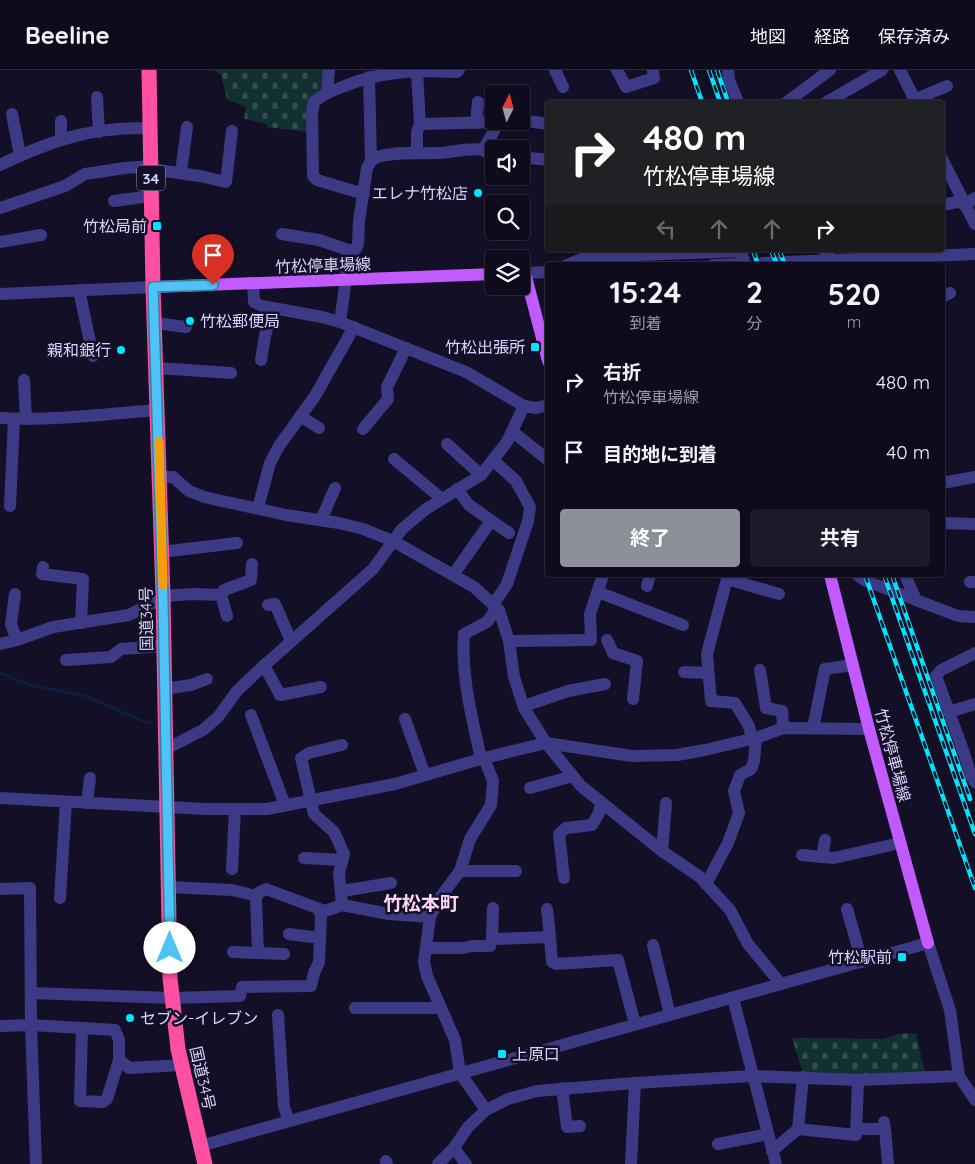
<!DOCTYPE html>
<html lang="ja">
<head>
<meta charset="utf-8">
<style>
	:root { --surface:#0e0b1c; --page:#1c1929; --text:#f1f3f6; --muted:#9b9ba3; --line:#2e2b3b; --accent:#8c9099 }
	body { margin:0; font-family:Quicksand,"Noto Sans JP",sans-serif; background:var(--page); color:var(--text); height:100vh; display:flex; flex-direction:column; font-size:19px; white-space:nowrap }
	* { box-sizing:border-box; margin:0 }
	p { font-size:16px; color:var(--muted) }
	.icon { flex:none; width:28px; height:28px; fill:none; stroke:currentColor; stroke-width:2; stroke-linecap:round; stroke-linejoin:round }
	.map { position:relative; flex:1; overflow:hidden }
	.details { position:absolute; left:545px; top:192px; width:400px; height:315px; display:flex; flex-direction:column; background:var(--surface); border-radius:5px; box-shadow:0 1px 4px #0004,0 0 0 1px var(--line) }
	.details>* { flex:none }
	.top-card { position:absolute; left:545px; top:30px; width:400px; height:152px; border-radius:5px; box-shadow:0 1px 4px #0004,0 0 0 1px var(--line); background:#202124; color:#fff; overflow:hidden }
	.needle { width:32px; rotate:6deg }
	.buttons { position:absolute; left:485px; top:15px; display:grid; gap:10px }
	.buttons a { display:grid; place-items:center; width:45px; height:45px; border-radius:5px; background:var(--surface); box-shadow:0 1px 4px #0004,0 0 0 1px var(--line); font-size:25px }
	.pin { position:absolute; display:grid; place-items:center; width:42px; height:42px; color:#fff; margin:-51px -21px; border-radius:50% 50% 50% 0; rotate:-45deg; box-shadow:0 0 5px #0007 }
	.pin .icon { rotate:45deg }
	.me { position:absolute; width:55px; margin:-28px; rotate:0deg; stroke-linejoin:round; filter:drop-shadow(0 0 4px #0008) }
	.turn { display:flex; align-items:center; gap:18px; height:105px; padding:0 15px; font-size:22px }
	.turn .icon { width:65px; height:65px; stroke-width:2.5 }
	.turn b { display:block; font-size:35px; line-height:42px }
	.lanes { display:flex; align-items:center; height:48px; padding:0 15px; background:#0003; justify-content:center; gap:25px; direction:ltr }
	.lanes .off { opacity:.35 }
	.eta { display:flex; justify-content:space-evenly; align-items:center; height:85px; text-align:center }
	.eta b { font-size:30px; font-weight:700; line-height:35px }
	.cta { display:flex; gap:10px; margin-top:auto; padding:10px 15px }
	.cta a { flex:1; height:58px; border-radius:5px; background:var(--accent); color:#fff; font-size:20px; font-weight:700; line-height:58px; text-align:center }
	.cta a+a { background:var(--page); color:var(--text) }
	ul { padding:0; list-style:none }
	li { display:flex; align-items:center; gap:15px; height:70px; padding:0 15px }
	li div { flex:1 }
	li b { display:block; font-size:19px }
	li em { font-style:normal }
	header { display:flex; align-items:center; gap:30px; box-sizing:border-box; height:70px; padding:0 25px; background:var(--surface); border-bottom:1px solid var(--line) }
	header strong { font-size:24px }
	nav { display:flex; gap:28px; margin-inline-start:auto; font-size:18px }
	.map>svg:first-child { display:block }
	.cemetery { fill:url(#cemetery-stones) }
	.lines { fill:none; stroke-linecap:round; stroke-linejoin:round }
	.stream { stroke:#0a1f44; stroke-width:2.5 }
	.minor { stroke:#3d3a85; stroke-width:12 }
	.major { stroke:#c25bff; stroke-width:12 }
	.highway { stroke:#ff4fa3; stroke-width:15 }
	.rail-casing { stroke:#00e5ff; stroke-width:4.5 }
	.rail { stroke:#130f26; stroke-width:2.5; stroke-dasharray:8; stroke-linecap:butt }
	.minor-bridge { stroke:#3d3a85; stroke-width:12 }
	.route-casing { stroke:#337fa1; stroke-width:12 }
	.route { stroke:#4fc3f7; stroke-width:9 }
	.slow { stroke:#f59e0b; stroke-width:9 }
	.poi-dot { fill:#00e5ff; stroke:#130f26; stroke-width:2 }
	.labels { text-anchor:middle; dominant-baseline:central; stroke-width:5; stroke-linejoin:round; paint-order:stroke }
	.shield { fill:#130f26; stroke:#9e99be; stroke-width:1 }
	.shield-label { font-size:15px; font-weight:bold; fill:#d9d4ff }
	.poi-label { font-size:16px; fill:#d9d4ff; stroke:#130f26; text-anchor:end }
	.street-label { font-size:16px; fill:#d9d4ff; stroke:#130f26 }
	.quarter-label { font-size:19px; font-weight:bold; fill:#ffd6f0; stroke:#130f26 }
</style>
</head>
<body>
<header>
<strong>Beeline</strong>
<nav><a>地図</a><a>経路</a><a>保存済み</a></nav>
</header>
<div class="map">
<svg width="975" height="1094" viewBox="0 0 975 1094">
	<defs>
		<pattern id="cemetery-stones" width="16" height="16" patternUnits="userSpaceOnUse" patternTransform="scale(1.25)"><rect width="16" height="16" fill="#12302f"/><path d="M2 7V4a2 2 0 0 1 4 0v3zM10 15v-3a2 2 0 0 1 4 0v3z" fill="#344d4e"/></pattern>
	</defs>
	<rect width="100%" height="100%" fill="#130f26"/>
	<g class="cemetery">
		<polygon points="214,0 326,0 323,22 307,62 267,57 267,54 244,49 246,37 227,29 221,5"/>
		<polygon points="916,963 925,1003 912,1006 803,1003 792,968 885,969 897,964"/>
	</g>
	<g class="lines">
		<polyline class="stream" points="0,603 29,615 86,626 142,651 151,653"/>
		<g class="minor">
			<polyline points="555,0 563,17"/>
			<polyline points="617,0 626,17 654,8 653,1"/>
			<polyline points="728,0 729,10 738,32"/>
			<polyline points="900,0 916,32"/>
			<polyline points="417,2 420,54 499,52"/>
			<polyline points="369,7 371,91"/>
			<polyline points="327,23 329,0"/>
			<polyline points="97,27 99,62"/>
			<polyline points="914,30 947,16"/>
			<polyline points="787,32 830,0"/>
			<polyline points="827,32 882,0"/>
			<polyline points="12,44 20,85"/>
			<polyline points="521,50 548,54"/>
			<polyline points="61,51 61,70"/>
			<polyline points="476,53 478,32"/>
			<polyline points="483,80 494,88"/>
			<polyline points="417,83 417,62 420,54"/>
			<polyline points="521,87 548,90"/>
			<polyline points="942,89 975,154"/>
			<path d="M0,95C27,82 55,70 84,64C105,59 128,58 150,58"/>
			<polyline points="151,99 200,106 226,112 232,61"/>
			<polyline points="181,102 187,57"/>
			<path d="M364,124L317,110L313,106L312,44L314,32C323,24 332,21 342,17C380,1 416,0 457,2L459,0"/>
			<polyline points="114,131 151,126"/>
			<polyline points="942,135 962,131"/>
			<polyline points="964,135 975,128"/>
			<polyline points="0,138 65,116 85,104 125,98 151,96"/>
			<polyline points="282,164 319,170 354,182"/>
			<polyline points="0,172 41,165"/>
			<polyline points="763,193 975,184"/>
			<polyline points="567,195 586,187 741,181 745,195"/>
			<polyline points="713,195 740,194"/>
			<polyline points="525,203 548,202"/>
			<polyline points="253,213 254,232 262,236 322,247 340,252 466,302 524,336 536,338 548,335"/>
			<polyline points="79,220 93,286"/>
			<polyline points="0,224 153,217"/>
			<polyline points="942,227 950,223"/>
			<path d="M340,252L348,195L358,174L359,151L367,98C370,93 371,89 377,87C396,81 417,84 436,83C452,83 467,77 483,80L499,52L505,51"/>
			<polyline points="155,253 186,257"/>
			<polyline points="261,290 265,266 273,238"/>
			<polyline points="157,298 231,303"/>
			<polyline points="24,310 26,349"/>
			<polyline points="300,346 319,358"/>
			<path d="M0,348C53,351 106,344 158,340"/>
			<polyline points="363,359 388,329 387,317 406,278"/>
			<polyline points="513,362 548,390"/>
			<polyline points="447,374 481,405"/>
			<polyline points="394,389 442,429"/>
			<polyline points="493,390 516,411 530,437 528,451 507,514 493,535"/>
			<polyline points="160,407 173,407 189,421 204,427 286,445 339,453 363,459 393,471 474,517 499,540 509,571 514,607 524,638 546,673 581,716 662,781 700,807 730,840 748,874 781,914"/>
			<polyline points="942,413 975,407"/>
			<polyline points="457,419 469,435 509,463"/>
			<polyline points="10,436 14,349"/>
			<polyline points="258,438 270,393 279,376 315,326 354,257"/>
			<polyline points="321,450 335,418"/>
			<polyline points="942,453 975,454"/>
			<polyline points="161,482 237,473"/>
			<polyline points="43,497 42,504 83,509 81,553"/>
			<polyline points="453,505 491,451"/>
			<polyline points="728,505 707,584 711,631 735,633 749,656 752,669"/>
			<polyline points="857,505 866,511 958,546 975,547"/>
			<polyline points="905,505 916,530"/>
			<polyline points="727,509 779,524"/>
			<polyline points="970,512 975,512"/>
			<polyline points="647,516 650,505"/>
			<polyline points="598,522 683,555"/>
			<polyline points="15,524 11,554 17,570"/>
			<polyline points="221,525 224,520 251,510 252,494"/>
			<polyline points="163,526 193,524 221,525 227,546"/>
			<polyline points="268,535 275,534 291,571"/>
			<polyline points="607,570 613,583 637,591 633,629"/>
			<polyline points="509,571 591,570 590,544 603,505"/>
			<polyline points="0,574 17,570 53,557 129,545 150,534 163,530"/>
			<polyline points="975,583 941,600 936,606 964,683 971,706 975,712"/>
			<polyline points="66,590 111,587 121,579 164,576"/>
			<polyline points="264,595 280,625 321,617"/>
			<polyline points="760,600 766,638 782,641 783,658"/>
			<polyline points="684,602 708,603"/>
			<polyline points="164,619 191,615 207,609"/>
			<polyline points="524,636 568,621 605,614"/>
			<polyline points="949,642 975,634"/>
			<polyline points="251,645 285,735"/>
			<polyline points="405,649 425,705"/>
			<polyline points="813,658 825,599 853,595"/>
			<polyline points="166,679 203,660 218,647 237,621 258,601 373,499 402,459 426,439 481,405 507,372 524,336"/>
			<polyline points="484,688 493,711 491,735 470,769 460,801 442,825 430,847 424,892 427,906 455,970 460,1003 486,1040"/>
			<path d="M481,689C472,647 461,607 464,564L487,552L497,538"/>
			<polyline points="530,718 573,706"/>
			<polyline points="0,728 205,739 267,739 395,714 484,688 546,673 632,686 677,685 705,680 756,668 783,658 869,659"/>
			<polyline points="87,733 90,708"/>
			<polyline points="662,781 666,733"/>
			<polyline points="802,785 834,788 900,773"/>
			<polyline points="822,787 825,770"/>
			<polyline points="304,788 342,790"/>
			<polyline points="232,799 235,740"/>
			<polyline points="460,801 516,801"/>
			<polyline points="564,808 559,764 566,758 592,755 599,743 601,732"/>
			<polyline points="706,814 728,773 739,743 734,721 740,705 751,699 754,691 756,668"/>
			<polyline points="169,817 232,820 249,824"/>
			<polyline points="0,819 30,818 31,955 36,1094"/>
			<polyline points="342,821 391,813"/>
			<polyline points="60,828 66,732"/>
			<polyline points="342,835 339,803 344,784 334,762 314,744 301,688 309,683 342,675"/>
			<polyline points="847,839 862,892"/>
			<polyline points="289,864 320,868"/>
			<polyline points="550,867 552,892 556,894 618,890 635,954"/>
			<polyline points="492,869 493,838"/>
			<polyline points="653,875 670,945"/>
			<polyline points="426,878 463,878 472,876 490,876 492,869 550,867 547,839"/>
			<polyline points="233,882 258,883 256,829 258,823 266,819 325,841 342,835 389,844 430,847"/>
			<polyline points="258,883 284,884"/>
			<polyline points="31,923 172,928 240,926 242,917 311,916 314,903 319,892 321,846 319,839"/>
			<polyline points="733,928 776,1094"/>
			<polyline points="355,938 441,938"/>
			<polyline points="278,945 284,1037 289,1051"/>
			<polyline points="0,956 31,955 115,960 119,970 119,990 129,998 181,995"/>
			<polyline points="82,958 80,1031 103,1032 107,1029 119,990"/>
			<polyline points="562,1018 567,1057 580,1056"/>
			<polyline points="798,1059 856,1065 858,1010"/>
			<polyline points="856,1059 885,1059 884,1052"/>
			<polyline points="885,1059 888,1094"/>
			<polyline points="718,1074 768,1064"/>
			<polyline points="200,1076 928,873 950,940 959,1006 975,1030"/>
			<polyline points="454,1078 466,1094"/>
			<polyline points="772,1081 798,1059 803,1007"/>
			<polyline points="386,1091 387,1094"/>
			<polyline points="438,1094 454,1078 468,1057 486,1040 508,1029 537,1021 635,1013 752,1006 858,1010 959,1006"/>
			<polyline points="631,1094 635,1013"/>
		</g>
		<g class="major">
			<polyline points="521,203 525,203 548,291"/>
			<polyline points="153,217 494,204"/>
			<polyline points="830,505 869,659 928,873"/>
		</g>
		<polyline class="highway" points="149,0 153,217 163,526 170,908 178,979 205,1094"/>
		<defs>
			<g id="rail">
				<polyline points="691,0 702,32"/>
				<polyline points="709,0 720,32"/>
				<polyline points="717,0 728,32"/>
				<polyline points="753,180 758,195"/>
				<polyline points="771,180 777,195"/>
				<polyline points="779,180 785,195"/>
				<polyline points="865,505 975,818"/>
				<polyline points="884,505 975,764"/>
				<polyline points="892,505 970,729"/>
			</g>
		</defs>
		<use href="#rail" class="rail-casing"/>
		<use href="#rail" class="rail"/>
		<polyline class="minor-bridge" points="824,180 836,195"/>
	</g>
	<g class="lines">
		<defs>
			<polyline id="route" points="170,878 163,530 153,217 213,215"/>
		</defs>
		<use href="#route" class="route-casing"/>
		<use href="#route" class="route"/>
		<polyline class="slow" points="159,371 163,515"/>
	</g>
	<g class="poi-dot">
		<circle cx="478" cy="123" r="5"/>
		<rect x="152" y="151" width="10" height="10" rx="2.5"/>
		<circle cx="190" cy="251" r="5"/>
		<rect x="530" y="272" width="10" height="10" rx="2.5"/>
		<circle cx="121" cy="280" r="5"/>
		<rect x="897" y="882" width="10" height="10" rx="2.5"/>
		<circle cx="130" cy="948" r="5"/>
		<rect x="497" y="979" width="10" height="10" rx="2.5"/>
	</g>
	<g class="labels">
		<rect class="shield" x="137" y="95.5" width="28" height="25" rx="4"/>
		<g class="shield-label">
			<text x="151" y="108">34</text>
		</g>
		<g class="poi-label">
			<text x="468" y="123">エレナ竹松店</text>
			<text x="147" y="156">竹松局前</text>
			<text x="200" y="251" text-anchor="start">竹松郵便局</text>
			<text x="525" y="277">竹松出張所</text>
			<text x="111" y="280">親和銀行</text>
			<text x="892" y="887">竹松駅前</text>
			<text x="140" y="948" text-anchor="start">セブン-イレブン</text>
			<text x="512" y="984" text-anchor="start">上原口</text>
		</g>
		<g class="street-label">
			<text transform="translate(323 195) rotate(-2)">竹松停車場線</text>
			<text transform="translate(146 549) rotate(-91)">国道34号</text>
			<text transform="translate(893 685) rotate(75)">竹松停車場線</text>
			<text transform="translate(203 1008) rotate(77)">国道34号</text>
		</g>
		<g class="quarter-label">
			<text x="421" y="833">竹松本町</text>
		</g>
	</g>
</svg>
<div class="buttons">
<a><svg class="needle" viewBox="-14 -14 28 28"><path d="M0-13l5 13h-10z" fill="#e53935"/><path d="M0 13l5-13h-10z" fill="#9b9ba3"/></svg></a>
<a><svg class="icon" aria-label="sound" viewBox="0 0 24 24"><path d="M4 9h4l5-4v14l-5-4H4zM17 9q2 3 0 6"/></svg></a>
<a><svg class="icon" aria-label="search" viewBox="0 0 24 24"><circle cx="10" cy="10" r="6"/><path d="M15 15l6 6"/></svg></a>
<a><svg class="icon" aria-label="layers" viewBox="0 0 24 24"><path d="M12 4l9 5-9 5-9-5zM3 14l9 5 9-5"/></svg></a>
</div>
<div class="pin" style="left:213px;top:215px;background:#d93025"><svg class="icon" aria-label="arrive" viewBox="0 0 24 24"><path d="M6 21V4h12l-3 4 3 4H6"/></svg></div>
<svg class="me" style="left:170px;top:878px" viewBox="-20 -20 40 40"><circle r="19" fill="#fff"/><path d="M0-13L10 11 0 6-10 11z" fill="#4fc3f7"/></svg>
<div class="top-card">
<div class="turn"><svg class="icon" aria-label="right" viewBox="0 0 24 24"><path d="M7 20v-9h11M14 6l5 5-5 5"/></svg><div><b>480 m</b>竹松停車場線</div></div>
<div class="lanes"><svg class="icon off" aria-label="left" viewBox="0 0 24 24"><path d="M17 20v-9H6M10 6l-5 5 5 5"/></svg><svg class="icon off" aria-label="ahead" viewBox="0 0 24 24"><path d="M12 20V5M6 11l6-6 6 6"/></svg><svg class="icon off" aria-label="ahead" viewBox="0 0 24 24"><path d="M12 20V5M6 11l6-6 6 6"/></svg><svg class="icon" aria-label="right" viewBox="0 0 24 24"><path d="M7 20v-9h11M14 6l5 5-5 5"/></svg></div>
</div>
<section class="details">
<div class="eta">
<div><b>15:24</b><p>到着</p></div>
<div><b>2</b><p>分</p></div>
<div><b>520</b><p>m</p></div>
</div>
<ul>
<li><svg class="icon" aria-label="right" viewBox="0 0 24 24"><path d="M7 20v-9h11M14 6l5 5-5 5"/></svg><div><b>右折</b><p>竹松停車場線</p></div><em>480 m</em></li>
<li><svg class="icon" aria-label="arrive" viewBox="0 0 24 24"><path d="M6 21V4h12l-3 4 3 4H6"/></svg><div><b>目的地に到着</b></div><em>40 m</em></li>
</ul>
<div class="cta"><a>終了</a><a>共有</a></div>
</section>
</div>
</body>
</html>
